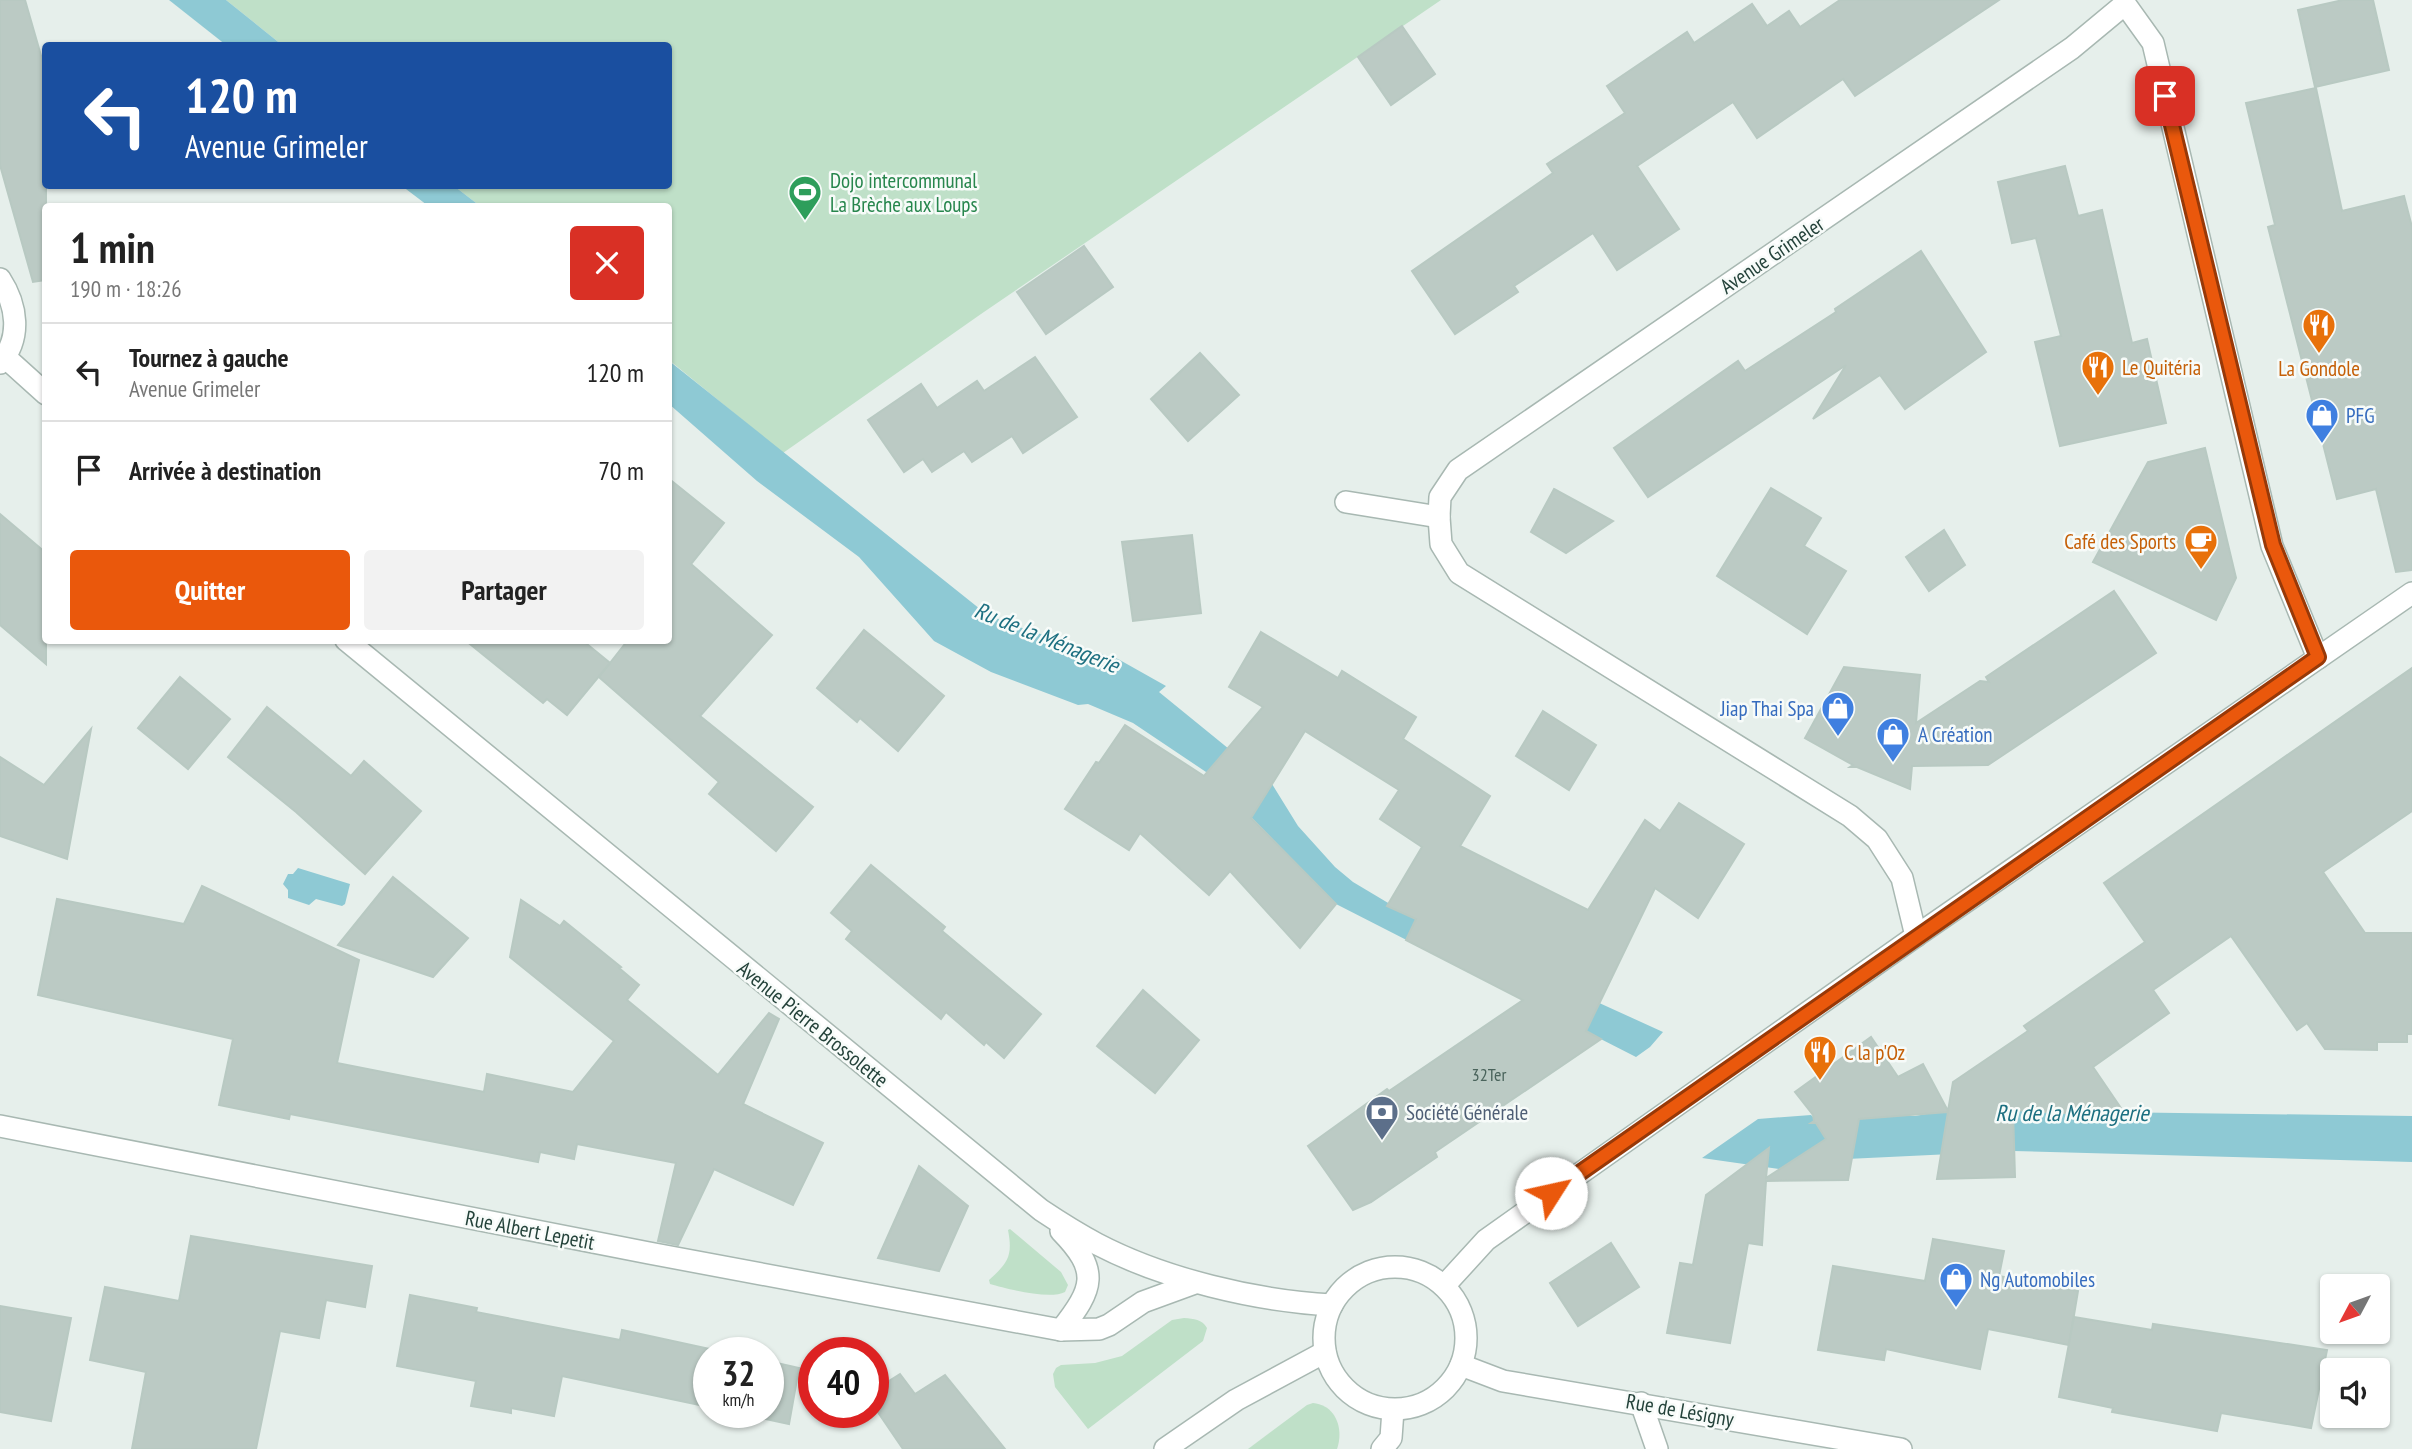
<!DOCTYPE html>
<html lang="fr">
<head>
<meta charset="utf-8">
<style>
	:root { --surface:#fff; --page:#f2f2f2; --text:#222; --muted:#767676; --line:#e0e0e0; --accent:#ea580c }
	body { margin:0; font-family:"PT Sans Narrow",sans-serif; background:var(--page); color:var(--text); height:100vh; display:flex; flex-direction:column; font-size:26px; white-space:nowrap }
	* { box-sizing:border-box; margin:0 }
	p { font-size:23px; color:var(--muted) }
	.icon { flex:none; width:38px; height:38px; fill:none; stroke:currentColor; stroke-width:2; stroke-linecap:round; stroke-linejoin:round }
	.map { position:relative; flex:1; overflow:hidden }
	.details { position:absolute; left:42px; top:203px; width:630px; height:441px; display:flex; flex-direction:column; background:var(--surface); border-radius:7px; box-shadow:0 2px 5px #0004 }
	.details>* { flex:none }
	.banner { position:absolute; left:42px; top:42px; width:630px; height:147px; border-radius:7px; box-shadow:0 2px 5px #0004; background:#1a4fa0; color:#fff; overflow:hidden }
	.needle { width:46px; rotate:229deg }
	.fabs { position:absolute; left:2320px; top:1274px; display:grid; gap:14px }
	.fabs a { display:grid; place-items:center; width:70px; height:70px; border-radius:7px; background:var(--surface); box-shadow:0 2px 5px #0004; font-size:35px }
	.speed { position:absolute; left:693px; top:1337px; display:flex; gap:14px; font-size:35px; font-weight:700; text-align:center }
	.speed>* { display:grid; place-content:center; width:91px; height:91px; border-radius:50%; background:var(--surface); box-shadow:0 2px 5px #0004; line-height:1 }
	.speed small { font-size:18px; font-weight:400 }
	.speed .limit { border:10px solid #d22; background:#fff; color:#111 }
	.pin { position:absolute; display:grid; place-items:center; width:60px; height:60px; color:#fff; margin:-30px; border-radius:14px; box-shadow:0 4px 10px #0006 }
	.me { position:absolute; width:77px; margin:-38px; rotate:55deg; stroke-linejoin:round; filter:drop-shadow(0 0 5px #0008) }
	.turn { display:flex; align-items:center; gap:24px; height:147px; padding:0 28px; font-size:32px }
	.turn .icon { width:91px; height:91px; stroke-width:2.5 }
	.turn b { display:block; font-size:49px; line-height:60px }
	.round { display:grid; place-items:center; flex:none; width:74px; height:74px; border-radius:7px; background:var(--page) }
	.overview { display:flex; align-items:center; justify-content:space-between; height:119px; padding:0 28px }
	h1 { font-size:42px; font-weight:600; line-height:52px }
	.cta { display:flex; gap:14px; margin-top:auto; padding:14px 28px }
	.cta a { flex:1; height:80px; border-radius:7px; background:var(--accent); color:#fff; font-size:28px; font-weight:600; line-height:80px; text-align:center }
	.cta a+a { background:var(--page); color:var(--text) }
	ul { padding:0; list-style:none }
	li { display:flex; align-items:center; gap:21px; height:98px; padding:0 28px; border-top:2px solid var(--line) }
	li div { flex:1 }
	li b { display:block; font-size:26px }
	li em { font-style:normal }
	.map>svg:first-child { display:block }
	.green { fill:#bfe0c8 }
	.water { fill:#8ec9d4 }
	.building { fill:#bbcac4; stroke:#b8c9c2; stroke-width:2 }
	.lines { fill:none; stroke-linecap:round; stroke-linejoin:round }
	.minor-casing { stroke:#a8b8b2; stroke-width:24 }
	.tertiary-casing { stroke:#a8b8b2; stroke-width:24 }
	.minor { stroke:#fff; stroke-width:21 }
	.tertiary { stroke:#fff; stroke-width:21 }
	.route-casing { stroke:#983908; stroke-width:18 }
	.route { stroke:#ea580c; stroke-width:12 }
	.labels { text-anchor:middle; dominant-baseline:central; stroke-width:5; stroke-linejoin:round; paint-order:stroke }
	.number-label { font-size:18px; fill:#4a645c }
	.leisure-label { font-size:21px; fill:#27864d; stroke:#f7fbf9; text-anchor:start }
	.street-label { font-size:21px; fill:#24423a; stroke:#f7fbf9 }
	.food-label { font-size:21px; fill:#c56008; stroke:#f7fbf9; text-anchor:start }
	.shop-label { font-size:21px; fill:#366cbe; stroke:#f7fbf9; text-anchor:start }
	.service-label { font-size:21px; fill:#4e5e75; stroke:#f7fbf9; text-anchor:start }
	.water-label { font-size:23px; font-style:italic; fill:#1c6f80; stroke:#f7fbf9 }
</style>
</head>
<body>
<div class="map">
<svg width="2412" height="1449" viewBox="0 0 2412 1449">
	<rect width="100%" height="100%" fill="#e6efeb"/>
	<g class="green">
		<polygon points="226,0 1441,0 981,314 783,453 669,360 668,206 480,206 454,186 668,186 668,46 282,45"/>
		<path d="M1010,1229L1061,1272L1068,1285L1065,1292C1050,1300 1007,1289 990,1284L989,1280C1008,1263 1013,1256 1008,1230Z"/>
		<path d="M1184,1318C1194,1319 1202,1319 1207,1328L1203,1341L1088,1429L1055,1387L1053,1374L1056,1368L1061,1365L1095,1363L1122,1356L1172,1320Z"/>
		<path d="M1313,1403C1336,1405 1344,1429 1337,1449H1248L1307,1405Z"/>
	</g>
	<g class="water">
		<polygon points="169,0 226,0 282,45 226,45"/>
		<polygon points="402,186 454,186 480,206 435,206 430,203 427,205"/>
		<polygon points="668,360 980,609 1004,622 1118,659 1166,686 1159,692 1272,784 1298,826 1335,867 1353,882 1415,919 1663,1032 1650,1047 1636,1057 1336,904 1209,774 1133,723 1088,704 1078,705 991,672 934,641 859,557 757,481 669,404"/>
		<polygon points="298,868 350,884 345,904 342,906 316,899 309,905 288,898 288,890 283,884 288,874 293,874"/>
		<polygon points="1948,1110 2412,1116 2412,1162 2014,1151 1826,1160 1797,1158 1779,1169 1702,1158 1758,1119 1811,1115 1817,1121 1830,1114 1915,1116"/>
	</g>
	<g class="building">
		<polygon points="0,0 25,0 46,73 46,280 33,282 0,165"/>
		<polygon points="1840,0 1999,0 1855,96 1843,79 1757,138 1733,102 1637,166 1679,229 1617,270 1593,233 1514,286 1518,292 1455,334 1412,271 1553,173 1547,164 1625,113 1607,86 1687,32 1694,43 1752,4 1767,26 1789,11 1800,27"/>
		<polygon points="2343,0 2373,0 2389,70 2315,87 2298,10"/>
		<polygon points="1402,26 1435,74 1391,105 1358,57"/>
		<polygon points="2316,88 2342,211 2404,196 2412,227 2412,570 2396,572 2376,489 2337,499 2268,227 2275,225 2246,103"/>
		<polygon points="2065,166 2078,216 2102,210 2132,343 2147,339 2166,423 2060,446 2035,342 2061,336 2036,238 2012,243 1998,182"/>
		<polygon points="1084,246 1113,287 1046,334 1017,292"/>
		<polygon points="1921,251 1986,352 1905,409 1880,375 1813,419 1846,365 1648,497 1614,448 1738,361 1745,371 1836,312 1835,309"/>
		<polygon points="1200,353 1239,395 1188,441 1151,399"/>
		<polygon points="1035,357 1077,417 1023,453 1012,436 972,462 964,451 932,472 923,459 904,472 868,420 921,384 937,408 977,381 984,391"/>
		<polygon points="2205,448 2236,578 2216,620 2093,562 2148,462"/>
		<polygon points="668,478 724,523 691,564 772,635 700,716 813,807 776,851 709,794 719,782 599,677 628,640 668,640"/>
		<polygon points="1771,488 1821,518 1804,546 1846,571 1807,634 1717,576"/>
		<polygon points="1554,489 1613,521 1566,553 1531,532"/>
		<polygon points="0,514 46,553 46,664 0,625"/>
		<polygon points="1944,530 1965,565 1929,591 1906,557"/>
		<polygon points="1192,535 1201,613 1133,621 1122,542"/>
		<polygon points="2114,591 2156,653 1988,765 1912,766 1910,789 1857,767 1850,767 1853,765 1805,738 1844,667 1920,675 1916,723 1980,681 1989,682 1986,677"/>
		<polygon points="864,630 944,696 898,751 860,718 857,722 817,688"/>
		<polygon points="1261,632 1338,678 1342,671 1416,717 1403,739 1490,796 1460,846 1588,910 1645,820 1660,831 1679,803 1744,844 1698,918 1655,888 1586,1031 1601,1039 1435,1152 1437,1157 1371,1202 1353,1210 1308,1146 1387,1089 1389,1091 1523,1000 1406,940 1416,919 1387,906 1422,847 1380,819 1399,790 1305,731 1251,818 1336,904 1300,948 1230,871 1209,895 1140,833 1129,850 1065,809 1096,762 1099,763 1125,725 1204,776 1263,707 1229,687"/>
		<polygon points="465,640 582,640 610,663 567,715 547,699 543,703"/>
		<polygon points="2412,668 2412,811 2323,872 2365,933 2412,933 2412,1034 2407,1034 2407,1042 2377,1042 2377,1050 2325,1049 2307,1023 2297,1030 2231,936 2153,990 2169,1013 2093,1067 2123,1111 2064,1113 2013,1110 2015,1177 1937,1179 1948,1112 1859,1119 1848,1180 1766,1181 1762,1245 1748,1243 1730,1343 1667,1333 1680,1263 1693,1265 1706,1195 1769,1148 1766,1178 1826,1139 1816,1123 1811,1123 1814,1121 1813,1115 1795,1092 1871,1037 1898,1077 1923,1064 1948,1111 1953,1082 2028,1031 2024,1026 2145,942 2104,883"/>
		<polygon points="180,677 230,719 188,769 138,728"/>
		<polygon points="267,707 351,776 364,761 421,811 365,874 296,812 228,757"/>
		<polygon points="1543,711 1596,745 1569,790 1516,756"/>
		<polygon points="91,729 67,859 0,836 0,757 44,785"/>
		<polygon points="871,865 945,927 942,931 1041,1014 1004,1058 986,1042 984,1045 946,1012 941,1019 846,939 852,931 831,913"/>
		<polygon points="393,877 468,938 433,977 338,945"/>
		<polygon points="202,886 359,960 337,1063 484,1092 487,1074 573,1092 614,1041 510,957 521,900 560,926 564,921 621,967 619,968 639,985 627,1000 718,1075 769,1013 779,1019 743,1104 823,1143 793,1205 714,1169 678,1245 658,1241 676,1163 577,1144 574,1159 540,1152 538,1162 290,1114 289,1119 219,1105 233,1039 38,995 57,899 184,924"/>
		<polygon points="1143,990 1199,1040 1155,1093 1097,1046"/>
		<polygon points="919,1166 968,1206 939,1271 878,1258"/>
		<polygon points="191,1236 372,1266 365,1307 326,1300 319,1338 280,1331 256,1449 132,1449 146,1372 90,1360 105,1287 179,1301"/>
		<polygon points="1933,1239 2004,1251 1999,1276 2078,1291 2069,1345 1988,1329 1980,1369 1886,1349 1884,1360 1818,1350 1833,1266 1925,1281"/>
		<polygon points="1611,1243 1639,1287 1578,1326 1550,1283"/>
		<polygon points="410,1295 477,1308 476,1312 620,1340 622,1330 728,1353 709,1353 709,1407 562,1376 554,1416 511,1408 511,1413 471,1406 476,1381 397,1366"/>
		<polygon points="0,1306 71,1318 51,1421 0,1412"/>
		<polygon points="2074,1317 2152,1330 2153,1324 2327,1350 2311,1428 2221,1413 2217,1431 2112,1412 2113,1408 2059,1397"/>
		<polygon points="768,1361 799,1368 789,1424 732,1412 768,1412"/>
		<polygon points="900,1374 915,1394 945,1375 1005,1449 903,1449 873,1405 873,1391"/>
	</g>
	<g class="lines">
		<defs>
			<g id="minor">
				<path d="M0,279C17,305 22,338 0,363"/>
				<polyline points="5,357 46,394"/>
				<polyline points="1346,502 1439,517"/>
				<path d="M346,640L1041,1210C1059,1222 1078,1234 1097,1244C1164,1279 1256,1301 1332,1305"/>
				<polyline points="1916,936 1902,878 1877,839 1850,816 1459,573 1441,544 1439,517 1440,497 1458,470 2072,48 2125,4 2153,43 2272,546 2318,658"/>
				<polyline points="0,1126 649,1253 1061,1330 1099,1329 1109,1325 1143,1302 1195,1283"/>
				<path d="M1061,1231C1100,1271 1094,1288 1061,1330"/>
				<polyline points="1461,1365 1503,1381 1901,1449"/>
				<polyline points="1641,1403 1657,1449"/>
				<polyline points="1165,1449 1236,1400 1325,1352"/>
			</g>
			<g id="tertiary">
				<circle cx="1395" cy="1338" r="71"/>
				<polyline points="1444,1286 1486,1240 1916,936 2412,593"/>
				<polyline points="1382,1449 1391,1438 1393,1410"/>
			</g>
		</defs>
		<use href="#minor" class="minor-casing"/>
		<use href="#tertiary" class="tertiary-casing"/>
		<use href="#minor" class="minor"/>
		<use href="#tertiary" class="tertiary"/>
	</g>
	<g class="lines">
		<defs>
			<polyline id="route" points="1551,1193 2318,657 2273,545 2165,96"/>
		</defs>
		<use href="#route" class="route-casing"/>
		<use href="#route" class="route"/>
	</g>
	<defs>
		<symbol id="stadium-pin" viewBox="-11 -11 22 30"><path d="M0 17L-7.5 6A9.5 9.5 0 1 1 7.5 6Z" fill="#2e9e5b" stroke="#f7fbf9"/><path d="M0-5a6.5 5 0 1 0 0 10a6.5 5 0 1 0 0-10ZM-3.5-1.8h7v3.6h-7Z" fill="#fff"/></symbol>
		<symbol id="restaurant-pin" viewBox="-11 -11 22 30"><path d="M0 17L-7.5 6A9.5 9.5 0 1 1 7.5 6Z" fill="#e8710a" stroke="#f7fbf9"/><path d="M-5-6h1v4h1v-4h1v4h1v-4h1v5L-1.5 .5V6h-2V.5L-5-1ZM5-6V6H3V1.5H1.5Q1.5-4 5-6Z" fill="#fff"/></symbol>
		<symbol id="shop-pin" viewBox="-11 -11 22 30"><path d="M0 17L-7.5 6A9.5 9.5 0 1 1 7.5 6Z" fill="#3f7fe0" stroke="#f7fbf9"/><path d="M-5-2.5h2.3a2.7 3.5 0 0 1 5.4 0H5L5.5 6h-11ZM-1.5-2.5h3a1.5 2.3 0 0 0-3 0Z" fill="#fff"/></symbol>
		<symbol id="cafe-pin" viewBox="-11 -11 22 30"><path d="M0 17L-7.5 6A9.5 9.5 0 1 1 7.5 6Z" fill="#e8710a" stroke="#f7fbf9"/><path d="M-5.5-4.5H6V0H3Q3 3.5 0 3.5H-2.5Q-5.5 3.5-5.5 0ZM3-3.2v2h1.7v-2ZM-6 4.5H4V6H-6Z" fill="#fff"/></symbol>
		<symbol id="bank-pin" viewBox="-11 -11 22 30"><path d="M0 17L-7.5 6A9.5 9.5 0 1 1 7.5 6Z" fill="#5c6f8a" stroke="#f7fbf9"/><path d="M-6-4H6V4H-6ZM0-2.3a2.3 2.3 0 1 0 0 4.6a2.3 2.3 0 1 0 0-4.6Z" fill="#fff"/></symbol>
	</defs>
	<g fill-rule="evenodd">
		<use href="#stadium-pin" x="786" y="173" width="38" height="52"/>
		<use href="#restaurant-pin" x="2300" y="306" width="38" height="52"/>
		<use href="#restaurant-pin" x="2079" y="348" width="38" height="52"/>
		<use href="#shop-pin" x="2303" y="396" width="38" height="52"/>
		<use href="#cafe-pin" x="2182" y="522" width="38" height="52"/>
		<use href="#shop-pin" x="1819" y="689" width="38" height="52"/>
		<use href="#shop-pin" x="1874" y="715" width="38" height="52"/>
		<use href="#restaurant-pin" x="1801" y="1033" width="38" height="52"/>
		<use href="#bank-pin" x="1363" y="1093" width="38" height="52"/>
		<use href="#shop-pin" x="1937" y="1260" width="38" height="52"/>
	</g>
	<g class="labels">
		<g class="number-label">
			<text x="1489" y="1074">32Ter</text>
		</g>
		<g class="leisure-label">
			<text x="830" y="180">Dojo intercommunal<tspan x="830" dy="24">La Brèche aux Loups</tspan></text>
		</g>
		<g class="street-label">
			<text transform="translate(1772 255) rotate(-34)">Avenue Grimeler</text>
			<text transform="translate(813 1024) rotate(39)">Avenue Pierre Brossolette</text>
			<text transform="translate(530 1230) rotate(11)">Rue Albert Lepetit</text>
			<text transform="translate(1680 1410) rotate(10)">Rue de Lésigny</text>
		</g>
		<g class="food-label">
			<text x="2122" y="367">Le Quitéria</text>
			<text x="2319" y="368" text-anchor="middle">La Gondole</text>
			<text x="2176" y="541" text-anchor="end">Café des Sports</text>
			<text x="1844" y="1052">C la p'Oz</text>
		</g>
		<g class="shop-label">
			<text x="2346" y="415">PFG</text>
			<text x="1814" y="708" text-anchor="end">Jiap Thai Spa</text>
			<text x="1918" y="734">A Création</text>
			<text x="1980" y="1279">Ng Automobiles</text>
		</g>
		<g class="service-label">
			<text x="1406" y="1112">Société Générale</text>
		</g>
		<g class="water-label">
			<text transform="translate(1047 637) rotate(22)">Ru de la Ménagerie</text>
			<text x="2072" y="1112">Ru de la Ménagerie</text>
		</g>
	</g>
</svg>
<div class="fabs">
<a><svg class="needle" viewBox="-14 -14 28 28"><path d="M0-13l5 13h-10z" fill="#e53935"/><path d="M0 13l5-13h-10z" fill="#767676"/></svg></a>
<a><svg class="icon" aria-label="sound" viewBox="0 0 24 24"><path d="M4 9h4l5-4v14l-5-4H4zM17 9q2 3 0 6"/></svg></a>
</div>
<div class="speed"><div>32<small>km/h</small></div><div class="limit">40</div></div>
<div class="pin" style="left:2165px;top:96px;background:#d93025"><svg class="icon" aria-label="arrive" viewBox="0 0 24 24"><path d="M6 21V4h12l-3 4 3 4H6"/></svg></div>
<svg class="me" style="left:1551px;top:1193px" viewBox="-20 -20 40 40"><circle r="19" fill="#fff"/><path d="M0-13L10 11 0 6-10 11z" fill="#ea580c"/></svg>
<div class="banner">
<div class="turn"><svg class="icon" aria-label="left" viewBox="0 0 24 24"><path d="M17 20v-9H6M10 6l-5 5 5 5"/></svg><div><b>120 m</b>Avenue Grimeler</div></div>
</div>
<section class="details">
<div class="overview"><div><h1>1 min</h1><p>190 m · 18:26</p></div><a class="round" style="background:#d93025;color:#fff"><svg class="icon" aria-label="close" viewBox="0 0 24 24"><path d="M6 6l12 12M18 6L6 18"/></svg></a></div>
<ul>
<li><svg class="icon" aria-label="left" viewBox="0 0 24 24"><path d="M17 20v-9H6M10 6l-5 5 5 5"/></svg><div><b>Tournez à gauche</b><p>Avenue Grimeler</p></div><em>120 m</em></li>
<li><svg class="icon" aria-label="arrive" viewBox="0 0 24 24"><path d="M6 21V4h12l-3 4 3 4H6"/></svg><div><b>Arrivée à destination</b></div><em>70 m</em></li>
</ul>
<div class="cta"><a>Quitter</a><a>Partager</a></div>
</section>
</div>
</body>
</html>
